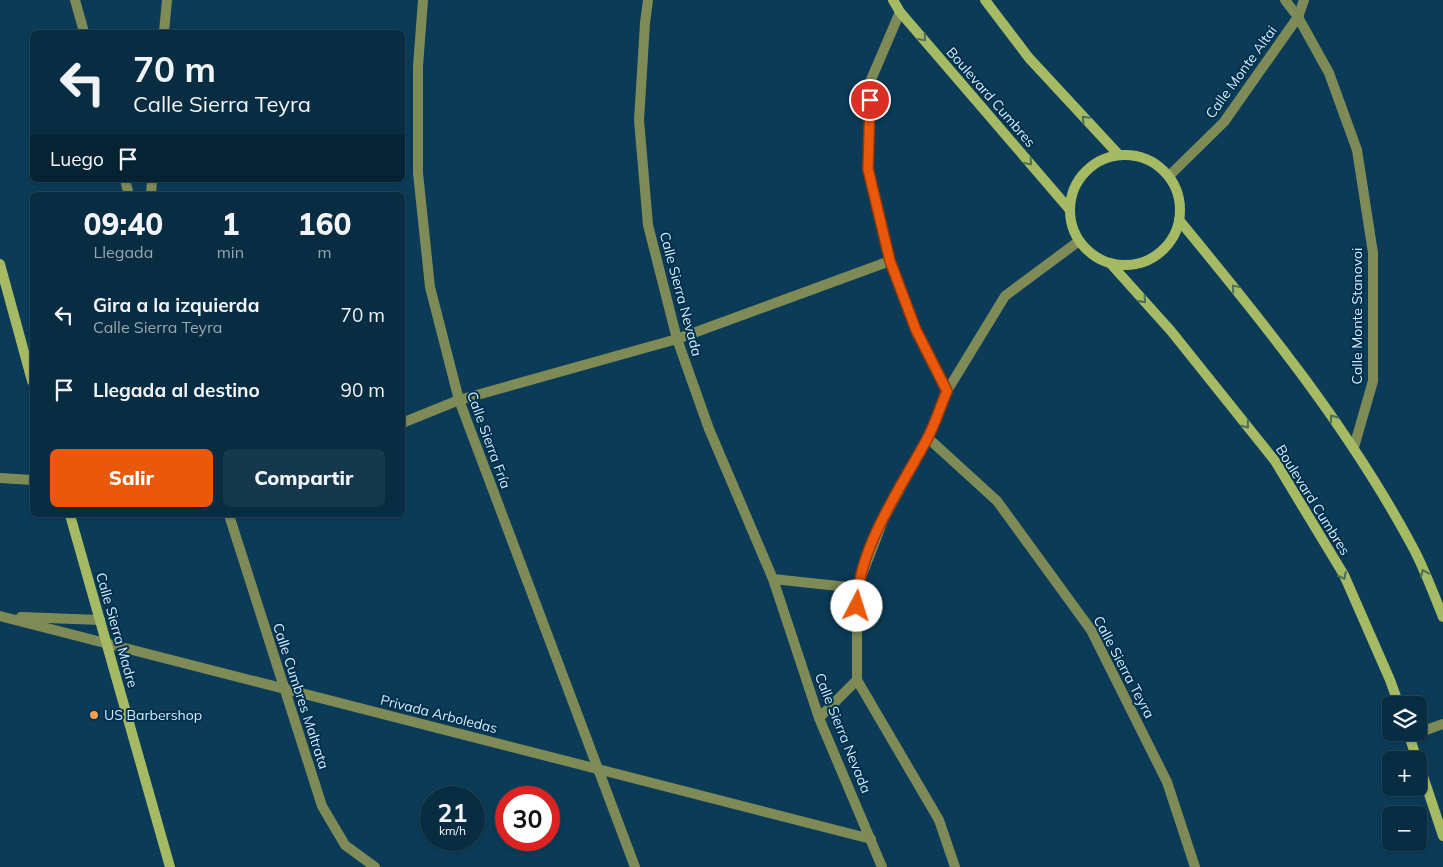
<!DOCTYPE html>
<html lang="es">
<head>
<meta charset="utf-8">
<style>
	:root { --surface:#082c41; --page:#16384c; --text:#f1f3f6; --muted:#98a7b1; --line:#29485a; --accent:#ea580c }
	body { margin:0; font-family:Mulish,sans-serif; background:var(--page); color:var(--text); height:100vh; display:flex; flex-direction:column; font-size:19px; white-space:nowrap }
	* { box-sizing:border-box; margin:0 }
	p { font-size:16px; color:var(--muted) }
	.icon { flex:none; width:28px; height:28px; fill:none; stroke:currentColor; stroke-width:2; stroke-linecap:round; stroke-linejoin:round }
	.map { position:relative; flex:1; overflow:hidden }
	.panel { position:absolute; left:30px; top:192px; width:375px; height:325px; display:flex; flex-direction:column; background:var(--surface); border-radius:8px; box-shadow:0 1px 4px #0004,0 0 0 1px var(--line) }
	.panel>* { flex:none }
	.top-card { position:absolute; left:30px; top:30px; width:375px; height:152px; border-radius:8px; box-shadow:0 1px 4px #0004,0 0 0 1px var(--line); background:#082c41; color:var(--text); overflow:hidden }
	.tools { position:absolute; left:1382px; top:696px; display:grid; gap:10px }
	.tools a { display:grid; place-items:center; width:45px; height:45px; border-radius:8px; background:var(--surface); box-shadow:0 1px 4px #0004,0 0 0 1px var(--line); font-size:25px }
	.speed { position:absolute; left:420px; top:786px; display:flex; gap:10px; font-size:25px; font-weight:700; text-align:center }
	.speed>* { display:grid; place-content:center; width:65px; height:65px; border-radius:50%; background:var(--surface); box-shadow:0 1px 4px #0004,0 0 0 1px var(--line); line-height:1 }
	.speed small { font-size:12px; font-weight:400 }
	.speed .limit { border:8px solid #d22; background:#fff; color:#111 }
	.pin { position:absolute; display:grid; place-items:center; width:42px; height:42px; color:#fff; margin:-21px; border:2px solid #fff; border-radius:50%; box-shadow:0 1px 5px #0007 }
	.me { position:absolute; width:55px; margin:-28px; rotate:5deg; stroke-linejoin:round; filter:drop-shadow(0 0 4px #0008) }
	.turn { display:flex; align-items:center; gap:18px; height:105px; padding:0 20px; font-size:22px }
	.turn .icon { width:65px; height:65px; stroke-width:2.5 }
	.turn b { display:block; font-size:35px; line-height:42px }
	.then { display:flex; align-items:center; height:48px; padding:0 20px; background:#0003; gap:10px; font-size:19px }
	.eta { display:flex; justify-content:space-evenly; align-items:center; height:85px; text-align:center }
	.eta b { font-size:30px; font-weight:800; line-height:35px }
	.action { display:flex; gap:10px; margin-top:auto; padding:10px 20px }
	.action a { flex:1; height:58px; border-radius:8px; background:var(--accent); color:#fff; font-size:20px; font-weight:800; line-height:58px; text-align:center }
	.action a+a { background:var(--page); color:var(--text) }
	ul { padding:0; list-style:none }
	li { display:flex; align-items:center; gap:15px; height:75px; padding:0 20px }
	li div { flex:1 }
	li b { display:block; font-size:19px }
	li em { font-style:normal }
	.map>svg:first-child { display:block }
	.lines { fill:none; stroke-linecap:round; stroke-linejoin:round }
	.street { stroke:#7e8b56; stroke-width:10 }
	.secondary { stroke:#a6ba64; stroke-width:10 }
	.oneway { stroke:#4b6e57 }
	.route-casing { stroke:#983908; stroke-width:12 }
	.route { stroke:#ea580c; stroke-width:9 }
	.poi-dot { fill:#f99f4d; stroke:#00304c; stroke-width:2 }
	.labels { text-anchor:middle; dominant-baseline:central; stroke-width:4; stroke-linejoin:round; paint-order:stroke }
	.street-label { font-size:14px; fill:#d4ecfe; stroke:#00304c }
	.poi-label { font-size:14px; fill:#d4ecfe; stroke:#00304c; text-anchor:start }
</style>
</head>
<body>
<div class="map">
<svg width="1443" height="867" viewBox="0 0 1443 867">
	<rect width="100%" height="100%" fill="#0b3b57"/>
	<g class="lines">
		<g class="street">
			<polyline points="75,0 84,32"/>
			<polyline points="423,0 418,66 418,173 430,287 459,400 635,867"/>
			<polyline points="648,0 645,23 639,120 648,225 677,339 709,429 773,579 819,718 882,867"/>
			<polyline points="1285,0 1298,17 1329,73 1357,150 1373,253 1373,381 1354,447"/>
			<polyline points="900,12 870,82 868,169 890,261 915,329 947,391"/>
			<polyline points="164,32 167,0"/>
			<polyline points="1169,176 1224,122 1298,17 1304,0"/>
			<polyline points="125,180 129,195"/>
			<polyline points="151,195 152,180"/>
			<polyline points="402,423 459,400 677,339 890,261"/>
			<polyline points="928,438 997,501 1091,630 1167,782 1195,867"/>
			<polyline points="0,478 32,480"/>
			<polyline points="229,515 322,806 345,845 375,867"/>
			<polyline points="773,579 857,588 884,518 928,438 947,391 1005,296 1079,241"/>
			<polyline points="857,588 857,680 939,820 955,867"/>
			<polyline points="0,616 871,839"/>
			<polyline points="21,617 100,620"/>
			<polyline points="819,718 857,680"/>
			<polyline points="1409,736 1443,724"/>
		</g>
		<g class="secondary">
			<polyline points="893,0 900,12 1070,210"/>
			<polyline points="985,0 1029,58 1118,154"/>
			<circle cx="1125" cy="210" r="55"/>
			<path d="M1179,220C1264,323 1348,427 1411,544C1424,567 1433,593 1443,617"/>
			<polyline points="1110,263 1171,331 1275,461 1344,575 1390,680 1399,705"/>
			<polyline points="0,264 32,381"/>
			<polyline points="70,515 170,867"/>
			<polyline points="1408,732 1417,760"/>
			<polyline points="1419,764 1443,836"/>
		</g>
	</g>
	<defs><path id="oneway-chevron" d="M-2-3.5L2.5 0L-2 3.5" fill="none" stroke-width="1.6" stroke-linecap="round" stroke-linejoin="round" transform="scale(1.25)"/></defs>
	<g class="oneway">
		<use href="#oneway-chevron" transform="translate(923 38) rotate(49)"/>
		<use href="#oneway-chevron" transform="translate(1085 119) rotate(-133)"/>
		<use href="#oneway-chevron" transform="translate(1029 162) rotate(49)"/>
		<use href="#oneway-chevron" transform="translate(1235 288) rotate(-130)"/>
		<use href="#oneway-chevron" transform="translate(1143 300) rotate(48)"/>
		<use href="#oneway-chevron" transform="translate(1333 418) rotate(-126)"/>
		<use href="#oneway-chevron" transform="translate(1246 425) rotate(51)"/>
		<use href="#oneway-chevron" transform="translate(1424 573) rotate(-113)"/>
		<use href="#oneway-chevron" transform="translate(1343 576) rotate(63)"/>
	</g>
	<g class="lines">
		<defs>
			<path id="route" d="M857,606C857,550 900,489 926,441C935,425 940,407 947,391L916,330L890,261L868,169L870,100"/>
		</defs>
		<use href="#route" class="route-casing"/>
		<use href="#route" class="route"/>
	</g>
	<circle class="poi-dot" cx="94" cy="715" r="5"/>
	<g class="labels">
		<g class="street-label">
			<text transform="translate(1241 72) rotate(-54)">Calle Monte Altai</text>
			<text transform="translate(991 97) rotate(49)">Boulevard Cumbres</text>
			<text transform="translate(681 294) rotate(75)">Calle Sierra Nevada</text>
			<text transform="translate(1357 316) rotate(-90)">Calle Monte Stanovoi</text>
			<text transform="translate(489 440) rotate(70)">Calle Sierra Fría</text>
			<text transform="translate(1313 500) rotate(58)">Boulevard Cumbres</text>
			<text transform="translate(117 630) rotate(74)">Calle Sierra Madre</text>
			<text transform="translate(1124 667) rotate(62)">Calle Sierra Teyra</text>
			<text transform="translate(301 696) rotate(72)">Calle Cumbres Maltrata</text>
			<text transform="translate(439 714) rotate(14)">Privada Arboledas</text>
			<text transform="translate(843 733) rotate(68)">Calle Sierra Nevada</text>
		</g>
		<g class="poi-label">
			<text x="104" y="715">US Barbershop</text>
		</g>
	</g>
</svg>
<div class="tools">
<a><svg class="icon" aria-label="layers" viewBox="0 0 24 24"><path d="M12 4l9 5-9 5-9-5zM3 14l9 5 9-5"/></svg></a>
<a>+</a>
<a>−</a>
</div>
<div class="speed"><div>21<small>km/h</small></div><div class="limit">30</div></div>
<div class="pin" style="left:870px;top:100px;background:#d93025"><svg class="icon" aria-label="arrive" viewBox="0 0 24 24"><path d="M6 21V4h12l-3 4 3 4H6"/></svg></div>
<svg class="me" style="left:857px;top:606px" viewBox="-20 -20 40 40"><circle r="19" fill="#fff"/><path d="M0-13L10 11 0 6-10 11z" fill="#ea580c"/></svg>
<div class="top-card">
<div class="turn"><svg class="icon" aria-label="left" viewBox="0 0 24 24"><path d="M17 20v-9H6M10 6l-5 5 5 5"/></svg><div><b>70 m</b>Calle Sierra Teyra</div></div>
<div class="then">Luego<svg class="icon" aria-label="arrive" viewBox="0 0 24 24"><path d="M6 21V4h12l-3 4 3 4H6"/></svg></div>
</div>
<section class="panel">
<div class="eta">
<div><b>09:40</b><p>Llegada</p></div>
<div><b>1</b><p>min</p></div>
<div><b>160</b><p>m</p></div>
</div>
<ul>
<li><svg class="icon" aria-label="left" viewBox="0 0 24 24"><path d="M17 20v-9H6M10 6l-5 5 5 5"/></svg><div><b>Gira a la izquierda</b><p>Calle Sierra Teyra</p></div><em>70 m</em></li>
<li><svg class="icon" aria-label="arrive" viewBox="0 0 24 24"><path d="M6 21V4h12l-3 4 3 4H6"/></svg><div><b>Llegada al destino</b></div><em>90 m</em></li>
</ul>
<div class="action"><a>Salir</a><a>Compartir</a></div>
</section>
</div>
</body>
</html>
